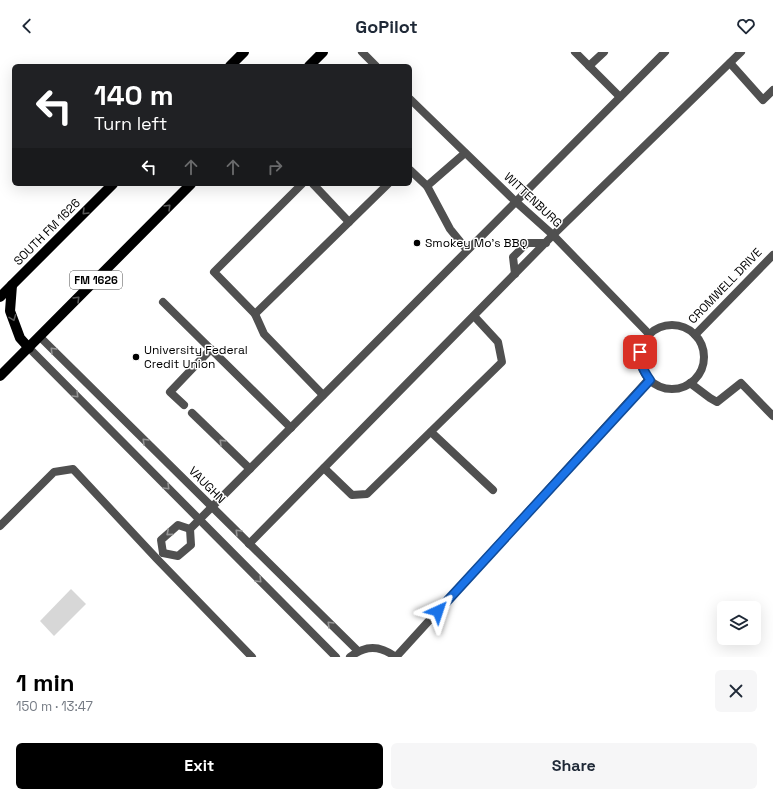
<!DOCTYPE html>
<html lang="en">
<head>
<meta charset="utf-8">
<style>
	:root { --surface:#fff; --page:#f6f6f7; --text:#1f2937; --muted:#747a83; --accent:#000 }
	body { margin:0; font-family:"Space Grotesk",sans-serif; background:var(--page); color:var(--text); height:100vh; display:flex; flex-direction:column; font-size:15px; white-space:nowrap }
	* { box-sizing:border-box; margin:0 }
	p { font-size:13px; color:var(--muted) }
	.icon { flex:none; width:22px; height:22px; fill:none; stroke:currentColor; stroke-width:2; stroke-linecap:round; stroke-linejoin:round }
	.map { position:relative; height:605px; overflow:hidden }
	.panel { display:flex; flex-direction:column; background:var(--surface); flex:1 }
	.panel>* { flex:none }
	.top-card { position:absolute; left:12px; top:12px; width:400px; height:122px; border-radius:6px; box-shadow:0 4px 16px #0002; background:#202124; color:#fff; overflow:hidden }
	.controls { position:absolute; left:717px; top:549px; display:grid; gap:8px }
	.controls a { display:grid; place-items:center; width:44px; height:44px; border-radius:6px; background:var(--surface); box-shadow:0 4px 16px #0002; font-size:20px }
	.pin { position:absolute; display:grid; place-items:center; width:34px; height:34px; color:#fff; margin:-17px; border-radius:8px; box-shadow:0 2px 6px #0006 }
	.me { position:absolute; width:44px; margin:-22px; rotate:42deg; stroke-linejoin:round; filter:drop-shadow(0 0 3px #0008) }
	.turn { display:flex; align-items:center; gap:14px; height:84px; padding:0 16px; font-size:18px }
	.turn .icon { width:52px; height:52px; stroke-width:2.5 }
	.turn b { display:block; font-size:28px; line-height:34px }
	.lanes { display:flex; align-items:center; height:38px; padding:0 16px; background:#0003; justify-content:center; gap:20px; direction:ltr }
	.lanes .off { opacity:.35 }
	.round { display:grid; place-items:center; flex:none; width:42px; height:42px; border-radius:6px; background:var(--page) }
	.head { display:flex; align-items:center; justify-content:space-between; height:68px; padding:0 16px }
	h1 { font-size:24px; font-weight:800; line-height:30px; color:var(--accent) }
	.button { display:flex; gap:8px; margin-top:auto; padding:8px 16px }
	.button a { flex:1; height:46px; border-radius:6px; background:var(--accent); color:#fff; font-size:16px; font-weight:800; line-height:46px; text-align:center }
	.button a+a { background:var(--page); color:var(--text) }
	header { display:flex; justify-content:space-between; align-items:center; height:52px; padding:0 16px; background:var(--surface); font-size:18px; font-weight:800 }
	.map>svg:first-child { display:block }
	.green { fill:#d7d7d7 }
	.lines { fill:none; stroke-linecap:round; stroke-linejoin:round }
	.service { stroke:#505050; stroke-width:8 }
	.minor { stroke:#505050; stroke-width:8 }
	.primary { stroke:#000; stroke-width:10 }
	.oneway { stroke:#595959 }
	.oneway2 { stroke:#969696 }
	.route-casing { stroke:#114b97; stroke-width:10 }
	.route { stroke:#1a73e8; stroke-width:7 }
	.poi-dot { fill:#000; stroke:#fff; stroke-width:1.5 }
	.labels { text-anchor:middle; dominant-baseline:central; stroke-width:3; stroke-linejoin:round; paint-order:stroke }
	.shield { fill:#fff; stroke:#4c4c4c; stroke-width:1 }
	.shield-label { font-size:11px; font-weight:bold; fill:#000 }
	.street-label { font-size:12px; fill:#000; stroke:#fff }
	.poi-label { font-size:12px; fill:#000; stroke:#fff; text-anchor:start }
</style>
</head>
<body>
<header><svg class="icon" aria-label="back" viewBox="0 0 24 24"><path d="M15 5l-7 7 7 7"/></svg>GoPilot<svg class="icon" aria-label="heart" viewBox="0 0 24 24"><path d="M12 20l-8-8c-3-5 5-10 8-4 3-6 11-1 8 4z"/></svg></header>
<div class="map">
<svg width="773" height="605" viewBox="0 0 773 605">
	<rect width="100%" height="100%" fill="#fff"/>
	<polygon class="green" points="71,537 86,552 54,584 40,569"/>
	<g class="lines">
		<g class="service">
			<polyline points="575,0 620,45"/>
			<polyline points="730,11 763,48 773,38"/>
			<polyline points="589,14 604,0"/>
			<polyline points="410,118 427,134 465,101"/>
			<polyline points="302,132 214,220 255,262 388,132"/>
			<polyline points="313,132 349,170"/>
			<polyline points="427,134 450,177 467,198"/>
			<polyline points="515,222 513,205 527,191 546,191"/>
			<polyline points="163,250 291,376"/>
			<polyline points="255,262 264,282 323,343"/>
			<polyline points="690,331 710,346 717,350 741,331 773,364"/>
			<polyline points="184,353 170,340 211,297"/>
			<polyline points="192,361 250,417"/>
			<polyline points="431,380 493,438"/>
			<polyline points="324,416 352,443 367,442 502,310 498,290 474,264"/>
			<polyline points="0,474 54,420 73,417 157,507 252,605"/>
			<polyline points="249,492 553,183 741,0"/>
			<polyline points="163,501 178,504 191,493 190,477 665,0"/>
			<polyline points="163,501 161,488 178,473 190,477"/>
		</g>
		<g class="minor">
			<polyline points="362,0 376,14"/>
			<polyline points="410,47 515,149 553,183 649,282"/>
			<circle cx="672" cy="305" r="32"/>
			<polyline points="695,283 773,203"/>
			<polyline points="40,285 358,599"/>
			<polyline points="29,296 336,605"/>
			<path d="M350,605C366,593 379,593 396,605"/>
			<polyline points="396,605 649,327"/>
		</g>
		<g class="primary">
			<polyline points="230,14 244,0"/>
			<polyline points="309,14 323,0"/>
			<polyline points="12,233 10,259 20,286 29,296"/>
			<polyline points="0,245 113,132"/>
			<polyline points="0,324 191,132"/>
		</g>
	</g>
	<defs><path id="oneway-chevron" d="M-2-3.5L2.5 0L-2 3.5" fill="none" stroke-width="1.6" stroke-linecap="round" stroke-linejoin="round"/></defs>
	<g class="oneway">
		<use href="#oneway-chevron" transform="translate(168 155) rotate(-45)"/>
		<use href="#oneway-chevron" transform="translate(85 160) rotate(135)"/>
		<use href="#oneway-chevron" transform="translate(77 247) rotate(-45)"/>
		<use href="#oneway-chevron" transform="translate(13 266) rotate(69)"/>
	</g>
	<g class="oneway2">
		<use href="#oneway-chevron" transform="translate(53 298) rotate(-135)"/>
		<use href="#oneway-chevron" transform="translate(76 343) rotate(45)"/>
		<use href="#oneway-chevron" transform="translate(145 389) rotate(-135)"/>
		<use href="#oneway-chevron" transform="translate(222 390) rotate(-136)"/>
		<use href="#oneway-chevron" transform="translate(167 435) rotate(45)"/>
		<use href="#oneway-chevron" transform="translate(238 480) rotate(-135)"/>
		<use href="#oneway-chevron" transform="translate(169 481) rotate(139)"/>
		<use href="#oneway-chevron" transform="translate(259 528) rotate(45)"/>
		<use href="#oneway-chevron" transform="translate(330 572) rotate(-135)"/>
	</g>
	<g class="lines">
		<defs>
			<path id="route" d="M438,559L650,328C643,318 640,311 640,300"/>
		</defs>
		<use href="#route" class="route-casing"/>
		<use href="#route" class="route"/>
	</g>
	<g class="poi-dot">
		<circle cx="417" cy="191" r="4"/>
		<circle cx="136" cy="305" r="4"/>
	</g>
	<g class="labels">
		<rect class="shield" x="70" y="219" width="52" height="18" rx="3"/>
		<g class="shield-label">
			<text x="96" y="228">FM 1626</text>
		</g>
		<g class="street-label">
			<text transform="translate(533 148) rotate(43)">WITTENBURG</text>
			<text transform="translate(47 180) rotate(-45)">SOUTH FM 1626</text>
			<text transform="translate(725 234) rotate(-46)">CROMWELL DRIVE</text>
			<text transform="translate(207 433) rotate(45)">VAUGHN</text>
		</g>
		<g class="poi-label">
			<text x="425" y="191">Smokey Mo's BBQ</text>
			<text x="144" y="298">University Federal<tspan x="144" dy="14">Credit Union</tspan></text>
		</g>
	</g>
</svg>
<div class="controls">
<a><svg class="icon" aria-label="layers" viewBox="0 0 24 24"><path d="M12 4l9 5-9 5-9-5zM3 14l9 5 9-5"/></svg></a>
</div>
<div class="pin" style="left:640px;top:300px;background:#d93025"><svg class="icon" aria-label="arrive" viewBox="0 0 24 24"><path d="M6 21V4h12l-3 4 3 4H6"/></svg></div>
<svg class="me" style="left:438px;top:559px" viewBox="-20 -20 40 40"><path d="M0-17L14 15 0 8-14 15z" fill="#1a73e8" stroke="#fff" stroke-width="4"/></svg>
<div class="top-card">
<div class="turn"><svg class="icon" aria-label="left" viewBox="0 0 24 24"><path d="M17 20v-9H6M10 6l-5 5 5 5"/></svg><div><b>140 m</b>Turn left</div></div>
<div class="lanes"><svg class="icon" aria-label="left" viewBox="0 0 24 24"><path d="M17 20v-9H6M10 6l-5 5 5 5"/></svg><svg class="icon off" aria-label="ahead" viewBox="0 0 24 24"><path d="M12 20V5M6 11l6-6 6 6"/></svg><svg class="icon off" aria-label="ahead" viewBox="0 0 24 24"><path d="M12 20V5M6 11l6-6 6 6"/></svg><svg class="icon off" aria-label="right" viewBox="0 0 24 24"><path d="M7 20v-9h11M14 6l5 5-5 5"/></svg></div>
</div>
</div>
<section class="panel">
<div class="head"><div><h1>1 min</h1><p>150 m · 13:47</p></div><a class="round"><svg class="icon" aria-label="close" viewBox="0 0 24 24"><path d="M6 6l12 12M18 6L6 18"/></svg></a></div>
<div class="button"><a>Exit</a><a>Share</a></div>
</section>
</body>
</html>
